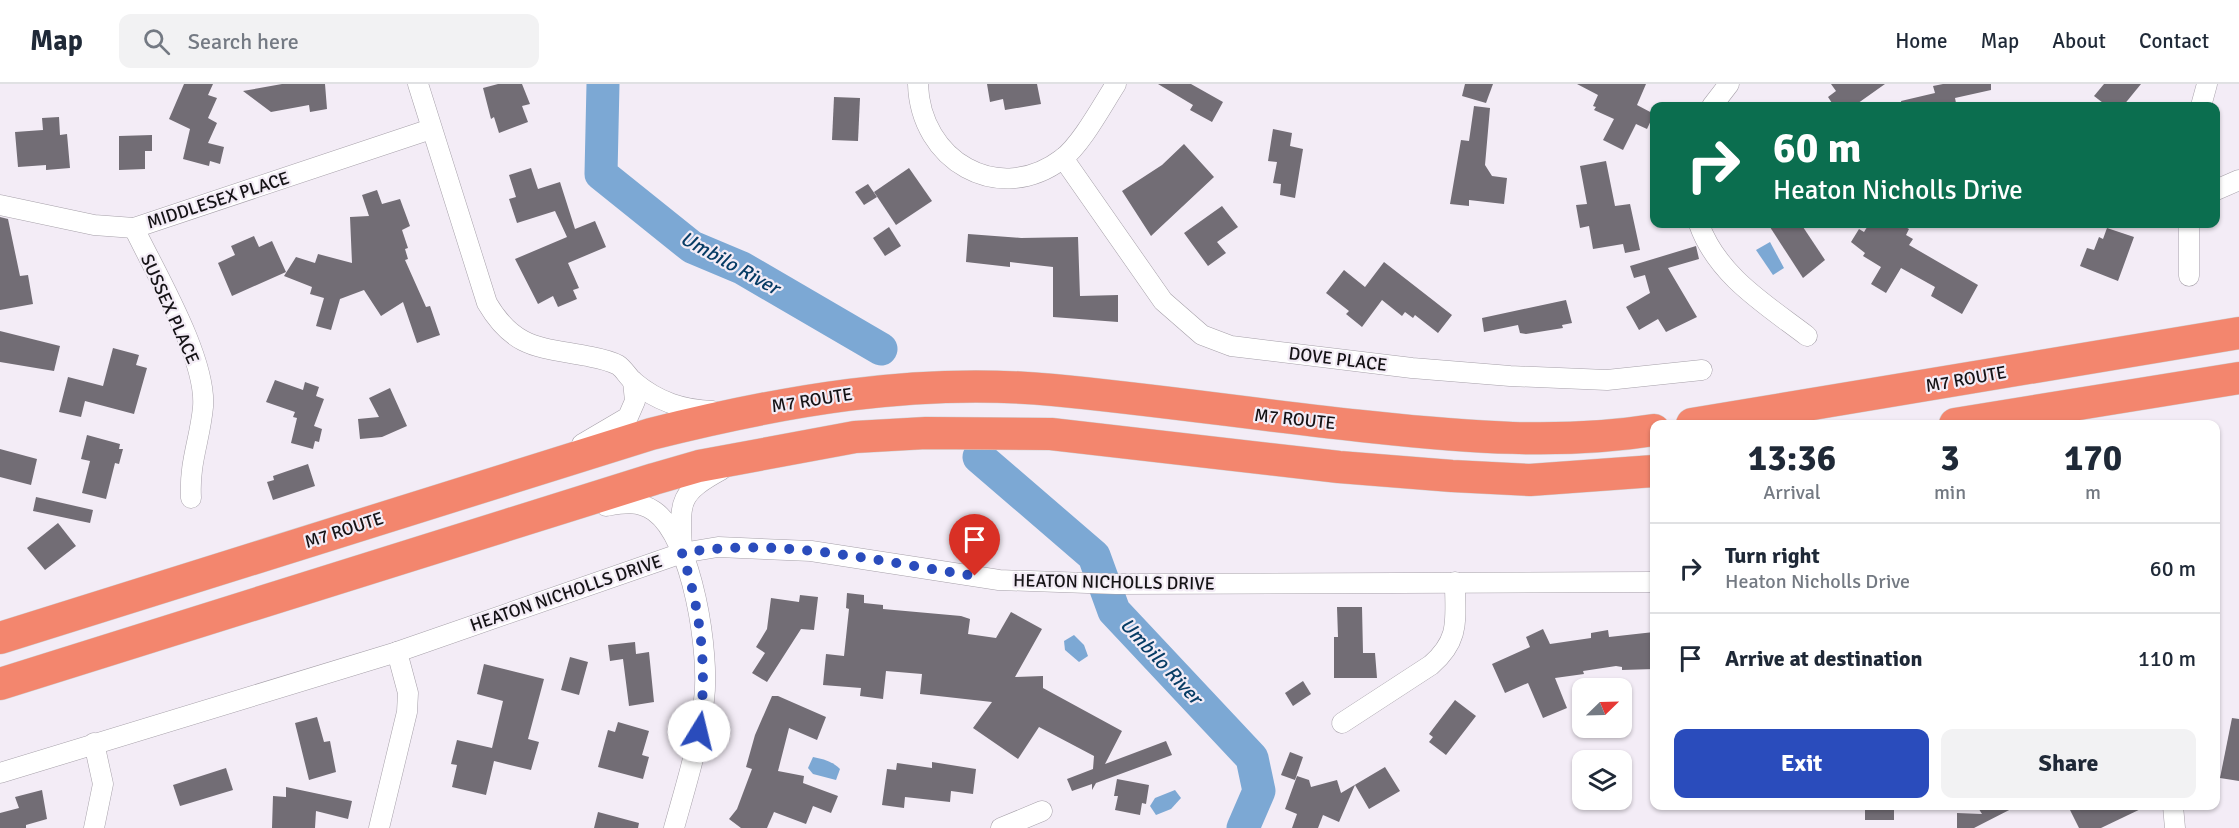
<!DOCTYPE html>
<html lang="en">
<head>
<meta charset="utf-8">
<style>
	:root { --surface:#fff; --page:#f2f2f3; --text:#1f2937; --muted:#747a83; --line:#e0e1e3; --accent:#2a4cbc }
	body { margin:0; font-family:Signika,sans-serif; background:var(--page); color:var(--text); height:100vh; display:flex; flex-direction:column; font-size:22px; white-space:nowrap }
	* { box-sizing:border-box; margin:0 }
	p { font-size:20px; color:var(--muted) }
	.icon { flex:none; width:33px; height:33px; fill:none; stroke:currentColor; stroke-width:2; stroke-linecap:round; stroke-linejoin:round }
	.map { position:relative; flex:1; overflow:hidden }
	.side { position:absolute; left:1650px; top:336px; width:570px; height:390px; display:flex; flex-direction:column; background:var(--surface); border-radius:12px; box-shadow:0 2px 4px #0004 }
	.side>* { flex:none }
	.banner { position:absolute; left:1650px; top:18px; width:570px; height:126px; border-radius:12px; box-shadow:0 2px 4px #0004; background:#0b6e4f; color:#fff; overflow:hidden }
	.needle { width:39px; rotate:67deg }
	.fabs { position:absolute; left:1572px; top:594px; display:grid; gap:12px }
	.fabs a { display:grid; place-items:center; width:60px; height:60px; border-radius:12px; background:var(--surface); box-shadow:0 2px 4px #0004; font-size:30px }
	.pin { position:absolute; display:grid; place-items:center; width:51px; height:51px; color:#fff; margin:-62px -26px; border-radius:50% 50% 50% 0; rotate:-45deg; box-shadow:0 0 6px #0007 }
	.pin .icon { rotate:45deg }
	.me { position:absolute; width:66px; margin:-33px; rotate:9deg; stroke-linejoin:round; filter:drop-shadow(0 0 4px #0008) }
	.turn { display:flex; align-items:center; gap:21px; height:126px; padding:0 24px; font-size:27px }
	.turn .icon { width:78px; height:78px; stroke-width:2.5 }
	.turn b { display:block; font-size:42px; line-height:51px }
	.eta { display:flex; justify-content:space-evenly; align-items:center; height:102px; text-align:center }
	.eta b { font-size:36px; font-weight:700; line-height:42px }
	.button { display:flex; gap:12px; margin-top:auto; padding:12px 24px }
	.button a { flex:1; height:69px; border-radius:12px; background:var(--accent); color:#fff; font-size:24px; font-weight:700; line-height:69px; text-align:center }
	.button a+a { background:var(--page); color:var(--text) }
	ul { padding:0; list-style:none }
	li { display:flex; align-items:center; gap:18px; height:90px; padding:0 24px; border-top:2px solid var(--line) }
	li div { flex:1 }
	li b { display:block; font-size:22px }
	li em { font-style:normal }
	header { display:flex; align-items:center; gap:36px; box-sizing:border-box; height:84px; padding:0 30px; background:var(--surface); border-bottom:2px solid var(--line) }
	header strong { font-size:28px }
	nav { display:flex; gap:33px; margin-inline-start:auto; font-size:21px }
	.search { width:420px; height:54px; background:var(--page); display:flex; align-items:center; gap:15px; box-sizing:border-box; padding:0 21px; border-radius:12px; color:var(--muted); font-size:22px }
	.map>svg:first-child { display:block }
	.water { fill:#7ca8d4 }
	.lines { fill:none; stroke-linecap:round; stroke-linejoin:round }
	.river { stroke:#7ca8d4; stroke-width:33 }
	.building { fill:#726d75 }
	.minor-casing { stroke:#a6a0a9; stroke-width:21 }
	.trunk-casing { stroke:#d0d0d0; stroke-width:33 }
	.minor { stroke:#fff; stroke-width:20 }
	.trunk { stroke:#f3866e; stroke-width:32 }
	.route { stroke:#2a4cbc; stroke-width:10; stroke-dasharray:0 18 }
	.labels { text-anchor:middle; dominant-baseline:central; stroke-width:4.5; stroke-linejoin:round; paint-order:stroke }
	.street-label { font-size:18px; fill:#151316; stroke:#f3ecf6 }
	.water-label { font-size:20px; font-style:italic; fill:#073c65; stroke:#f3ecf6 }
</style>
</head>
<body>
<header>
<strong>Map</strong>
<div class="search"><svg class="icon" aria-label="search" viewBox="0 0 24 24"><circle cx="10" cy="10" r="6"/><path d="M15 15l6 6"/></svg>Search here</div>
<nav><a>Home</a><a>Map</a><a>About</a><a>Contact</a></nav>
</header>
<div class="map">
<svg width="2239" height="744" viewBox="0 0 2239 744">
	<rect width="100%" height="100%" fill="#f3ecf6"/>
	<g class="water">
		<polygon points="1770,158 1784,184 1773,191 1756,166"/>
		<polygon points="1074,551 1084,561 1088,572 1079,578 1065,566 1064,557"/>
		<path d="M813,673C823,675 832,677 840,685L836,696L813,690L808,684Z"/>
		<polygon points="1175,706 1181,714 1171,725 1156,731 1150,722 1155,714"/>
	</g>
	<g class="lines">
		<g class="river">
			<polyline points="603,0 601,90 692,163 742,184 881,265"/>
			<polyline points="979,373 1094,472 1114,527 1252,674 1259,707 1243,744"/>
		</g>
	</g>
	<g class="building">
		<polygon points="184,0 213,0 208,11 217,14 208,34 217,39 208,59 224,63 220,80 210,77 209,82 183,75 190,45 169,35"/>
		<polygon points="282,0 325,0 327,25 310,28 309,21 271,28 243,7"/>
		<polygon points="498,0 522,0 530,20 522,22 528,38 499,49 494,33 491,35 483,4"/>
		<polygon points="987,0 1037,0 1041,20 1005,26 1003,15 990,18"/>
		<polygon points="1158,0 1191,0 1223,18 1212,38 1190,26 1193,21"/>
		<polygon points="1465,0 1493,0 1486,19 1462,12"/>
		<polygon points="1577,0 1646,0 1637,21 1654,30 1647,45 1636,40 1623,66 1603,56 1614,35 1594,26 1596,23 1593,22 1598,11"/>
		<polygon points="1831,0 1885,0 1854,22 1834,22 1828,13 1836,7"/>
		<polygon points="1943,0 1991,0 1991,6 1955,14 1956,19 1943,22 1902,22 1901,17 1935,9 1933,2"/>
		<polygon points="2104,0 2141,0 2123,22 2107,22 2094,12"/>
		<polygon points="834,13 860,14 858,57 832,56"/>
		<polygon points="1474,22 1490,24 1485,81 1492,92 1507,94 1504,120 1469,116 1469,122 1450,120 1461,56 1469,57"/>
		<polygon points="59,33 60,51 67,50 70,84 46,86 46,81 18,83 15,48 43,46 42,34"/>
		<polygon points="1273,45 1292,49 1290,62 1303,65 1295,114 1280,111 1281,100 1273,99 1277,78 1268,77"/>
		<polygon points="152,51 152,67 145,67 145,85 119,86 119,52"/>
		<polygon points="1184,60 1214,93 1151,152 1122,107 1162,81"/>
		<polygon points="1606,77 1615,122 1630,120 1640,166 1625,169 1623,160 1593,165 1589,142 1580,144 1576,121 1587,120 1580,82"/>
		<polygon points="531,84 538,105 560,98 575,145 595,137 606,163 568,179 579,204 573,206 577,215 558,223 553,212 538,220 515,175 567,153 555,127 517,139 509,115 516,113 509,91"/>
		<polygon points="909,84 932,117 896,141 874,108"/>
		<polygon points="868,100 877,113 864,121 855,108"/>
		<polygon points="377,106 382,120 400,115 410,142 402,146 408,164 405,165 408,175 405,176 426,223 430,222 440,251 417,259 403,218 381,232 364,206 340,215 331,246 316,242 324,214 310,210 312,203 284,192 296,173 315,179 318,170 352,179 350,133 369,132 362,111"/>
		<polygon points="1222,122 1238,143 1217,158 1226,169 1208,182 1184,149"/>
		<polygon points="0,133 8,135 20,192 28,191 33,220 0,226"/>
		<polygon points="1768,140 1801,140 1825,176 1803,194"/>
		<polygon points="1869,140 1900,140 1909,145 1906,151 1913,155 1909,161 1978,201 1962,230 1931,212 1935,203 1901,184 1886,209 1871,200 1881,183 1863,172 1865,169 1851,158 1859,145 1864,148"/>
		<polygon points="889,143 901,162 885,172 873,154"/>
		<polygon points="2107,144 2134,153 2118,197 2080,182 2087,164 2094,166 2099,153 2103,155"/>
		<polygon points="968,150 1021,154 1078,153 1080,212 1118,211 1118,238 1053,233 1053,183 1010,178 1010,183 966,178"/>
		<polygon points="254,152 259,163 272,157 286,188 232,212 218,179 235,171 231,162"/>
		<polygon points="1696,162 1699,175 1668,184 1697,233 1666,248 1658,235 1639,246 1626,223 1650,209 1645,191 1634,194 1630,182"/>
		<polygon points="1384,178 1452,231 1438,249 1415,231 1413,234 1405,228 1402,232 1382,216 1362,243 1346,230 1349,227 1326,209 1344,186 1365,203"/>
		<polygon points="1566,216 1572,239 1562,241 1563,244 1526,250 1520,249 1518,241 1484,248 1482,234"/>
		<polygon points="0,247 60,262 54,287 0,278"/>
		<polygon points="113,264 139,271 136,281 147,284 134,330 85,317 81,333 59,328 68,293 103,302"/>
		<polygon points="275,296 303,306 305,298 319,303 316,312 324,315 314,342 322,345 319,358 315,357 313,365 291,359 297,334 293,333 295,328 266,318"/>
		<polygon points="390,304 407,342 382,353 360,355 358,335 379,333 369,314"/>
		<polygon points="87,351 120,360 119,365 123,365 119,380 115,379 106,415 82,409 90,377 81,375"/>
		<polygon points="0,365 37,375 31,401 0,393"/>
		<polygon points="308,380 315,402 273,416 267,398 274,396 273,392"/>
		<polygon points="36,413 93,426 90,439 33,427"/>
		<polygon points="58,439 76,462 45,486 27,464"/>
		<polygon points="847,509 864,511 864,519 883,521 883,525 961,532 970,535 968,550 996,554 1011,528 1042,545 1015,593 1043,592 1043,604 1122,647 1105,680 1166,657 1172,671 1096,699 1092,706 1092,700 1072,707 1067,695 1093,685 1094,672 1039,643 1018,675 973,644 992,618 920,610 922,590 886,587 883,615 860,612 861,604 823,601 826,570 844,572 849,525 846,524"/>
		<polygon points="800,511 818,513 814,546 801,545 767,598 752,589 765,569 756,563 767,545 771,514 799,518"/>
		<polygon points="1337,523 1362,523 1363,569 1375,569 1377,594 1334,594 1334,553 1338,553"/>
		<polygon points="1543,545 1550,560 1591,554 1591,549 1608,546 1609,553 1654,548 1654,585 1622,586 1622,583 1616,582 1583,587 1584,590 1555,594 1567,624 1543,634 1528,599 1505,609 1492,580 1530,563 1526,553"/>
		<polygon points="635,558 636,570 649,568 654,618 629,622 623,575 610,577 608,561"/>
		<polygon points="570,573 588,578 579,611 561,606"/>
		<polygon points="484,580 544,595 528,655 539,658 531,686 494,677 486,711 452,703 457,681 451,680 457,656 492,664 503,617 477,610"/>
		<polygon points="1303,597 1311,610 1293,622 1285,609"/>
		<polygon points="772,612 778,612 826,633 817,656 789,644 778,687 804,692 803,699 838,712 831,729 813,722 806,740 774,728 767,744 741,744 729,735 737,725 752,685 746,683 755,651"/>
		<polygon points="1455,616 1476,632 1446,671 1429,658 1433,653 1429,650"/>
		<polygon points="317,633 324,658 330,657 336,688 309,696 295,639"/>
		<polygon points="2232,634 2239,635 2239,697 2220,694"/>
		<polygon points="618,638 649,647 642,671 649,673 643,695 598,683 608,646 615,648"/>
		<polygon points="1290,668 1303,673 1295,696 1281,691"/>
		<polygon points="932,678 976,685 973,710 951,707 950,718 905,713 904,724 882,721 887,685 896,686 897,679 932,684"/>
		<polygon points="1385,683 1400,707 1369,725 1355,701 1339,738 1323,731 1318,744 1292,744 1297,730 1285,725 1297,692 1309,696 1311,703 1337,696 1341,709"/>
		<polygon points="226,684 233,706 180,722 173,701"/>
		<polygon points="1117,695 1149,701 1146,720 1142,719 1140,731 1115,726 1118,712 1114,712"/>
		<polygon points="286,703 352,717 348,735 316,727 315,744 272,744 273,712 286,713"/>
		<polygon points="42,706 47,735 26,741 26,744 0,744 0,729 19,724 15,713"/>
		<rect x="1865" y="722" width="29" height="14"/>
		<polygon points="1977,722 2017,722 1974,744 1957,744 1957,729 1982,730"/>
		<polygon points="2068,722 2147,722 2101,744 2079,744"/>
		<polygon points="598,728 639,739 638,744 594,744"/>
	</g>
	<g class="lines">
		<defs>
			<g id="minor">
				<path d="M418,0L487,219C514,265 539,263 587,272C597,274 609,276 618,281C624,285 628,293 634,298C658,318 683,326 713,327"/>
				<path d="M918,0C920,76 998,123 1062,75C1081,61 1103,20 1116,0"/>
				<polyline points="1712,22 1729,0"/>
				<polyline points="2201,22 2207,0"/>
				<polyline points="1063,74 1163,217 1202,251 1231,262 1412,284 1510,292 1607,296 1702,286"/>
				<polyline points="2216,106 2239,96"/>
				<polyline points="0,121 94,141 134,144 431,45"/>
				<path d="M1699,140C1717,191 1765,220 1807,252"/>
				<path d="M134,144C155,188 207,275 203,323C200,356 189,378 191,414"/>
				<polyline points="2189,192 2189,140"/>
				<polyline points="582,360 628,333 635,317 633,297"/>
				<path d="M606,422C623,419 638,416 654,427C693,454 710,571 704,616C699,660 686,701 674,744"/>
				<path d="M682,466C680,418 677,410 721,386"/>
				<path d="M1342,639L1431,581C1461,555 1455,535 1455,498"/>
				<polyline points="94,659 103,700 94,744"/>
				<polyline points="0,689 397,568 682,469 718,463 811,467 999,496 1116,500 1654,498"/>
				<polyline points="2173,722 2175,744"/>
				<polyline points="379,744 407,628 408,609 397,568"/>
				<polyline points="1001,744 1042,727"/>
			</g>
			<g id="trunk">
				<polyline points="1692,340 2239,249"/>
				<polyline points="1955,340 2239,294"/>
				<path d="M0,554L651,350C782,317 916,293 1053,306C1159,316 1265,332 1371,343C1465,353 1560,361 1654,346"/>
				<polyline points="0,600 654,395 699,382 855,353 926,349 1051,350 1339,383 1452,392 1530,396 1654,387"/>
			</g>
		</defs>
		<use href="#minor" class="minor-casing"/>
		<use href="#trunk" class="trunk-casing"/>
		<use href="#minor" class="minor"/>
		<use href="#trunk" class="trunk"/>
	</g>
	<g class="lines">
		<path class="route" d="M699,647C708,586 701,527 682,469C779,452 880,478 975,492"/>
	</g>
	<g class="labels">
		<g class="street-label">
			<text transform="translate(218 116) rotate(-18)">MIDDLESEX PLACE</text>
			<text transform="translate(170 225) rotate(66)">SUSSEX PLACE</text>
			<text transform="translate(1338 275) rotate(7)">DOVE PLACE</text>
			<text transform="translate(1966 295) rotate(-10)">M7 ROUTE</text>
			<text transform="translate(812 316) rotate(-9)">M7 ROUTE</text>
			<text transform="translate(1295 335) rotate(6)">M7 ROUTE</text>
			<text transform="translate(344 446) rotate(-18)">M7 ROUTE</text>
			<text transform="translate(1114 498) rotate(1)">HEATON NICHOLLS DRIVE</text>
			<text transform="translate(566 509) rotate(-19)">HEATON NICHOLLS DRIVE</text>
		</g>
		<g class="water-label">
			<text transform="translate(730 179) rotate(29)">Umbilo River</text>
			<text transform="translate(1161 577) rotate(47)">Umbilo River</text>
		</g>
	</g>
</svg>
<div class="fabs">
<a><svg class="needle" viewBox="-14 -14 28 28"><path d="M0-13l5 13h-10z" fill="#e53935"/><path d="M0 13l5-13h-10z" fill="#747a83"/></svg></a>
<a><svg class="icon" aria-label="layers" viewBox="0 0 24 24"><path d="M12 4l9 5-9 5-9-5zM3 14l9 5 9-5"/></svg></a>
</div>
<div class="pin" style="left:975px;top:492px;background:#d93025"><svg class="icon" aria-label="arrive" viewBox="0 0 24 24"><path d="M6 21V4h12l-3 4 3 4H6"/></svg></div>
<svg class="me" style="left:699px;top:647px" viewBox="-20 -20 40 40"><circle r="19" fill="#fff"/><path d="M0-13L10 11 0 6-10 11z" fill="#2a4cbc"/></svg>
<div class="banner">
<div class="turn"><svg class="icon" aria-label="right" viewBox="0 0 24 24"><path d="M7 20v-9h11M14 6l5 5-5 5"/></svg><div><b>60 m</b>Heaton Nicholls Drive</div></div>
</div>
<section class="side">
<div class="eta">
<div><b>13:36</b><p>Arrival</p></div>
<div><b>3</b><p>min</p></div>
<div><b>170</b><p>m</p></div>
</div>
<ul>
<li><svg class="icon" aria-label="right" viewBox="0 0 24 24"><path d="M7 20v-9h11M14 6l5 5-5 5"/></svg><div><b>Turn right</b><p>Heaton Nicholls Drive</p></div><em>60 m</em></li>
<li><svg class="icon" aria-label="arrive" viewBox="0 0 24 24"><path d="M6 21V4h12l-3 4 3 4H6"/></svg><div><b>Arrive at destination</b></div><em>110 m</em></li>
</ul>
<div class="button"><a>Exit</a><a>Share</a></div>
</section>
</div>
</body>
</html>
